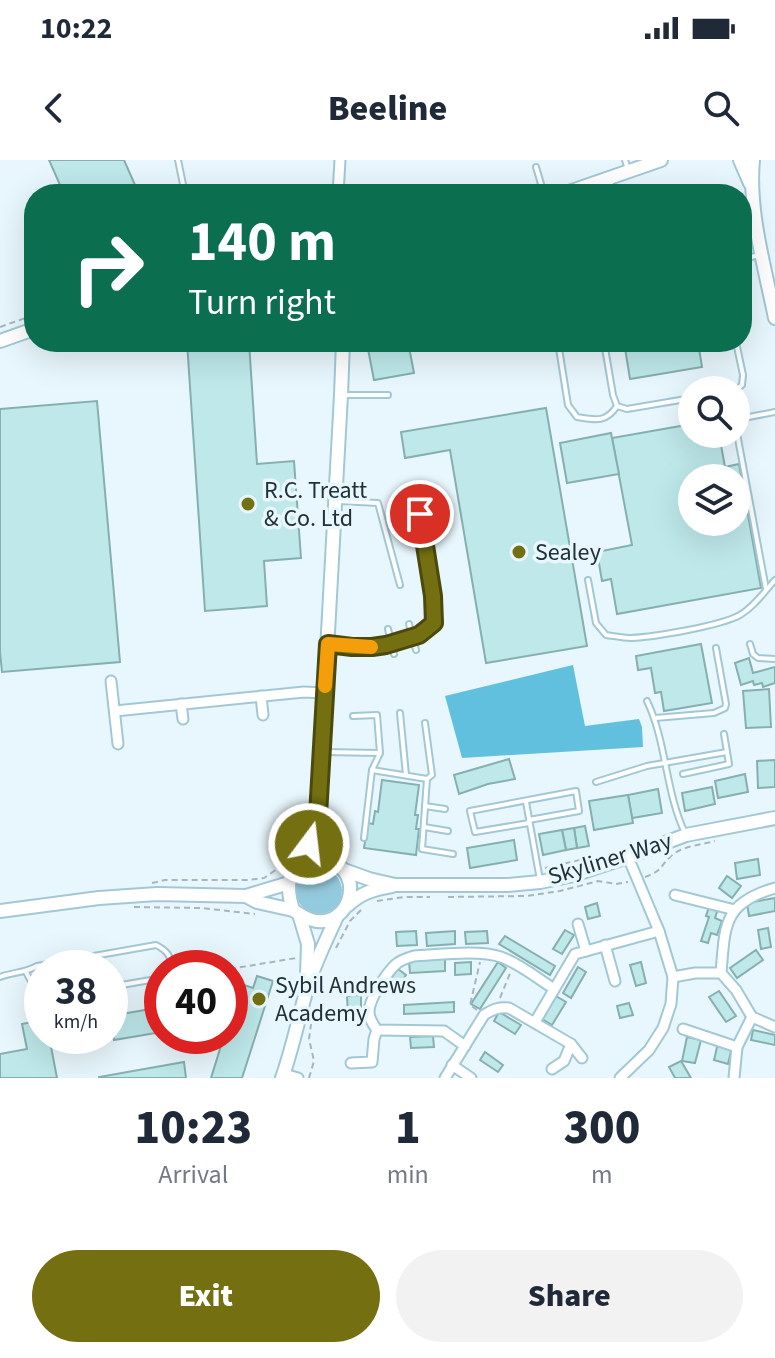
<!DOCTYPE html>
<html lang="en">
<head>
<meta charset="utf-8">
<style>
	:root { --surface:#fff; --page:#f2f2f3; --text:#1f2937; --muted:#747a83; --accent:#747012 }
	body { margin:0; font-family:"Source Sans 3",sans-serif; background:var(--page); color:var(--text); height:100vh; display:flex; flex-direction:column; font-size:30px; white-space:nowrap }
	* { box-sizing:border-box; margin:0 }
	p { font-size:26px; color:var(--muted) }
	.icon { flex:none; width:44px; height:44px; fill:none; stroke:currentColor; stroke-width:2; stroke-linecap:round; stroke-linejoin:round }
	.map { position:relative; height:918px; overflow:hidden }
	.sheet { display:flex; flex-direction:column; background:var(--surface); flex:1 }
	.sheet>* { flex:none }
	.banner { position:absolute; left:24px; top:24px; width:728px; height:168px; border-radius:32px; box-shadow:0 8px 32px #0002; background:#0b6e4f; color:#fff; overflow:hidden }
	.fabs { position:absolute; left:678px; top:216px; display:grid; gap:16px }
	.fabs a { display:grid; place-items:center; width:72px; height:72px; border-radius:50%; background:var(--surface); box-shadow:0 8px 32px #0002; font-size:40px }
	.speed { position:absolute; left:24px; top:790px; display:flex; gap:16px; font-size:40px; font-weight:700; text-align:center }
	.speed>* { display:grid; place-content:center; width:104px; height:104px; border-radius:50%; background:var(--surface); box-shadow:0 8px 32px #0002; line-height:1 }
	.speed small { font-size:20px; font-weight:400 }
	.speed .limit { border:12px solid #d22; background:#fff; color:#111 }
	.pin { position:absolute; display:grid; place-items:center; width:68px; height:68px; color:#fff; margin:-34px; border:4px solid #fff; border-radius:50%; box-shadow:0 2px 8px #0007 }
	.me { position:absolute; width:88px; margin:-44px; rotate:15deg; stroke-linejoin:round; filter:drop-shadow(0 0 6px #0008) }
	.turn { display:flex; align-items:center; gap:28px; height:168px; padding:0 32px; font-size:36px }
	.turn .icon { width:104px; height:104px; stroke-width:2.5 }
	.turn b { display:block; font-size:56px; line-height:68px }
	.eta { display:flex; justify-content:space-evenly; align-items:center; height:136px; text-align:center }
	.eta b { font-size:48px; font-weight:800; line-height:56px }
	.cta { display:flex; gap:16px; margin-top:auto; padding:16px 32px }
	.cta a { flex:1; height:92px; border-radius:48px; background:var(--accent); color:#fff; font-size:32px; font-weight:800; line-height:92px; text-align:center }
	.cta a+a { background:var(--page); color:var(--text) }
	.status { display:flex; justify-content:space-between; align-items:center; height:56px; padding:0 40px; background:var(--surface); direction:ltr }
	.status svg { height:22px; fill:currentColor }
	header { display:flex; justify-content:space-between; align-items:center; height:104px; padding:0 32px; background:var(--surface); font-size:36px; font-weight:800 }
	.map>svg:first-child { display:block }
	.green { fill:#94cadd }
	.forest { fill:#61c0de }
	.building { fill:#bee8ea; stroke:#86afb0; stroke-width:2; fill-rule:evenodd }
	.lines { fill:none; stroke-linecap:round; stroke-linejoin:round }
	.lane-casing { stroke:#a2c8d5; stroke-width:8 }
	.street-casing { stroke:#a2c8d5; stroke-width:13 }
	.secondary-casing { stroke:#a2c8d5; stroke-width:16 }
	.path { stroke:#a7b6bc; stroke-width:2; stroke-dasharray:6 4; stroke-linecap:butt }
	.lane { stroke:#fff; stroke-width:4 }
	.street { stroke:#fff; stroke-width:9 }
	.secondary { stroke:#fff; stroke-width:12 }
	.route-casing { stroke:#4b490c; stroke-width:20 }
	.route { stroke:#747012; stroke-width:14 }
	.slow { stroke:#f59e0b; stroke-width:14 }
	.poi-dot { fill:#747012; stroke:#e8f7fd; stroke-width:3 }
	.labels { text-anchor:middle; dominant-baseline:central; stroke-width:7; stroke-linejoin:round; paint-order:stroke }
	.poi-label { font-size:24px; fill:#223136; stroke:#e8f7fd; text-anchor:start }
	.street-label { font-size:24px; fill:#223136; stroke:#e8f7fd }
</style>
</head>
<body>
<div class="status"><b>10:22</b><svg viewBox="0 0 49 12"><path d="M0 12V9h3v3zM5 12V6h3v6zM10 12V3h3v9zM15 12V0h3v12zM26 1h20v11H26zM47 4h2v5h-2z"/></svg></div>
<header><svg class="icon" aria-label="back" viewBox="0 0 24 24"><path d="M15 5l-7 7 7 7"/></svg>Beeline<svg class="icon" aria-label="search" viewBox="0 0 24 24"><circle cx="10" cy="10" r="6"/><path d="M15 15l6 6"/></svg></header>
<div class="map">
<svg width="775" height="918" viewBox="0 0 775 918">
	<rect width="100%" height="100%" fill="#e8f7fd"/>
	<circle class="green" cx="319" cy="731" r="23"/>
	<polygon class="forest" points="573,505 585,566 639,559 642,567 643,587 462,598 445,536"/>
	<g class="building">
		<polygon points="49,0 124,0 139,34 64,34"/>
		<polygon points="187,182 249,182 257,304 294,301 301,398 264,401 267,446 205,451"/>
		<polygon points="408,182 414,213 374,220 368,189"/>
		<polygon points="624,182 698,182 702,207 630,219"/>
		<polygon points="97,241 120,502 2,512 0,492 0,249"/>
		<polygon points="546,248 587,486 486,503 450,290 405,298 401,272"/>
		<path d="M692,264V274H719L725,307L739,304L761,428L617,454L611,419L602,421L597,392L632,385L612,278ZM692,318H736V362H692Z"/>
		<polygon points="611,273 619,314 567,323 560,283"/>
		<polygon points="701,484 712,543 664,551 661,532 655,533 651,508 638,510 636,496"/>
		<polygon points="749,498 753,513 775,507 775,523 763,527 762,523 754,525 753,521 741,525 735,503"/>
		<polygon points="769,529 771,567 746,568 743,531"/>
		<polygon points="509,599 515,619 488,624 459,634 454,615"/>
		<polygon points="775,600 775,627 758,628 757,601"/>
		<polygon points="745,614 748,632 718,638 715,621"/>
		<polygon points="382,620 419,625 415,655 418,655 416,669 419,669 416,695 364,688 368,663 373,664 375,651 378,652"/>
		<polygon points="712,627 715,644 685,651 682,633"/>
		<polygon points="658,629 662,653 632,658 628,635"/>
		<polygon points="628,635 633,663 594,670 589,641"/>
		<polygon points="585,666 589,686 577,688 574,668"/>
		<polygon points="574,668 577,688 566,690 562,670"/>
		<polygon points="562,670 566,690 543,695 539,674"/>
		<polygon points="514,680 517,700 470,708 467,688"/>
		<polygon points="758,699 760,715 737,719 735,703"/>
		<polygon points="727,716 741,726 732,738 719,728"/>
		<polygon points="775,738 775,751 749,756 747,743"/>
		<polygon points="597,743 600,756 588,759 585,747"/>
		<polygon points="709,747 718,749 715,758 722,761 717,775 711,773 708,783 701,781 709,757 706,756"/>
		<polygon points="768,768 771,787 761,789 758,770"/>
		<polygon points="565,770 574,775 562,794 553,789"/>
		<polygon points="416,771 417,785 397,786 396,772"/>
		<polygon points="455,771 455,784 427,786 426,773"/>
		<polygon points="487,771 488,783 466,784 465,772"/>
		<polygon points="505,776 555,806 550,815 499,784"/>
		<polygon points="756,790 763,800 737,818 730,808"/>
		<polygon points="445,798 445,811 410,813 409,801"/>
		<polygon points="471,802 471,814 455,815 455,803"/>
		<polygon points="498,802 506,808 480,849 471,844"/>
		<polygon points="641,802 646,823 636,826 630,805"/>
		<polygon points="578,807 586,812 571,838 563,833"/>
		<polygon points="398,809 406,815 392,834 384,828"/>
		<polygon points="257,816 273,821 242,918 211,918 224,876 230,876 230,858 241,824 253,828"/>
		<polygon points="719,831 736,856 726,862 709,837"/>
		<polygon points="361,835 361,855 348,855 347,836"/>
		<polygon points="556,836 566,842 552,865 542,859"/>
		<polygon points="454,842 454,852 404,854 404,845"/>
		<polygon points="629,843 633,855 620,858 617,846"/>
		<polygon points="162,847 162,872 114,880 110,856"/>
		<polygon points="499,852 521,865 515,874 494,861"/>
		<polygon points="42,860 42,876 49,876 57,918 0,918 0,894 27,889 22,864"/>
		<polygon points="753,870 775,875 775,885 751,880"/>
		<polygon points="433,876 434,887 411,888 410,877"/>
		<polygon points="687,877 701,880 695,903 682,901"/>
		<polygon points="718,883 732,887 728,904 714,900"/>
		<polygon points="485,892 503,905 498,912 480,900"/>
		<polygon points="681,901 691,918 675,918 669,907"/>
		<polygon points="184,902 186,918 99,918 99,917"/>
	</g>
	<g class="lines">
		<defs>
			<g id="lane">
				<polyline points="178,0 185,34"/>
				<polyline points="625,0 628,9"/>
				<polyline points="536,7 544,34"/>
				<polyline points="610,21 614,34"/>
				<polyline points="171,33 184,30"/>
				<polyline points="742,99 760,95"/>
				<path d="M558,182L568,245L577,257C595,260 606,263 617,246"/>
				<polyline points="604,182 613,235 617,246 627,249 692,238"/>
				<polyline points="736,230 742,225 743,215 736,182"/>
				<polyline points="344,235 388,235"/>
				<polyline points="338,341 378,343 400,425"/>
				<path d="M588,420L596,463L606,475C614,476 623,478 631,478C654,477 720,466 740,455C754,447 764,432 775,420"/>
				<polyline points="766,429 736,268 738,259 775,252"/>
				<polyline points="409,464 416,490"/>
				<polyline points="388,469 394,494"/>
				<polyline points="331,484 372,487 386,485 419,475 434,463 433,436 416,326"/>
				<polyline points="750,484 753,494 758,498 775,499"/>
				<path d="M647,541C667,583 665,631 685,673"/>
				<polyline points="400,553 406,615"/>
				<polyline points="353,556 377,555 380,593 372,610 364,678"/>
				<polyline points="655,558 714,553 725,548 726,544 716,488"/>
				<polyline points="425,563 432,615 427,619"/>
				<polyline points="324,592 380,593"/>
				<polyline points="372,610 427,619 422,689 453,694"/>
				<polyline points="683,614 729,604 727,592"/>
				<polyline points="596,622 647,606 727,592 724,574"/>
				<polyline points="526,642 540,720"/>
				<polyline points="425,646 445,649"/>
				<polyline points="529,660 579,651 576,631 470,651 475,672 529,663"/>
				<polyline points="424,667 448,671"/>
				<polyline points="26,812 36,831 42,836"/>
				<path d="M0,817C13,812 25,813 37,806L156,785C166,790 172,796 171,808"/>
				<polyline points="110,827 162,818"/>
			</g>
			<g id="street">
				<polyline points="338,34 340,0"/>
				<polyline points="111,521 118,584"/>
				<polyline points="261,536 263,555"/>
				<polyline points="181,544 183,559"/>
				<polyline points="115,551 304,532 324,533"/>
				<polyline points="675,735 735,750"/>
				<polyline points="578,764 586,791"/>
				<polyline points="605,785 615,821"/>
				<path d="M721,813C725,765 723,743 775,728"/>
				<polyline points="673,817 695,813 721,813 736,830 752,857 775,867"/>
				<polyline points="535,862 575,794 659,771"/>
				<polyline points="683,869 737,887"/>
				<path d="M465,886L444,871L377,870C373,864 369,859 369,852C369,839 386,814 395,805C400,800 407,798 414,796C437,795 479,789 501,797C520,804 537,818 554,829"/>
				<polyline points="351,903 372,902 374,879 377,870"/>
				<polyline points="452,905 471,918"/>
				<polyline points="552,909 564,901 571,884"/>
				<polyline points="284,914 298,918"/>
				<path d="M445,918L484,855C493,849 499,847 509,848L571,884L582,898"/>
				<polyline points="620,918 649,890 663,868 671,844 673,817 659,771 628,697"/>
				<polyline points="734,918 737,887 752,857"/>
			</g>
			<g id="secondary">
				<polyline points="740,0 750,23"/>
				<path d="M753,0C748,51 765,108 775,158"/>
				<polyline points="563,34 661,0"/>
				<polyline points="0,181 34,169"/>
				<path d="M315,699C372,700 352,775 309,759C303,757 298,753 293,750C285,724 287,707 315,699Z"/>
				<polyline points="335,702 323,684 318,655 341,235 343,182"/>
				<polyline points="297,708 309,684 317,658"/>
				<polyline points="344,710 369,719 395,725 507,725 540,722 574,715 628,697 686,675 775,658"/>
				<polyline points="246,736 257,742 293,750"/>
				<path d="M348,745C361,733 374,729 392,726"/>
				<polyline points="0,751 99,738 157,734 246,736 289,723"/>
				<polyline points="299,754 308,784 307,815"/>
				<path d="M282,918C292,890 298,861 306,832C313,806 326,781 337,756"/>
			</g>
		</defs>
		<use href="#lane" class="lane-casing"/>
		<use href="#street" class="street-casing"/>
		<use href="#secondary" class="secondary-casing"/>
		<g class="path">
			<polyline points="0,167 34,155"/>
			<polyline points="545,708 589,698"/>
			<path d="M645,717C665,709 658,708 671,696C682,686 701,685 715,681"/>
			<polyline points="152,723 165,720 247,720 264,718 280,707 293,690"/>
			<polyline points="448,737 527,736 560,731 598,721 616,724 628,722"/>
			<polyline points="377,741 404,737 430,737"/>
			<polyline points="134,747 201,748 255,754"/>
			<polyline points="336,788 350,761 361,750"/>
			<polyline points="177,802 219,808"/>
			<polyline points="230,809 296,798"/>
			<polyline points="500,838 511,811"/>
			<polyline points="477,850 470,845 480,802"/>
			<polyline points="309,918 314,901 309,879 312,857"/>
		</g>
		<use href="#lane" class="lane"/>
		<use href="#street" class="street"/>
		<use href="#secondary" class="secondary"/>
	</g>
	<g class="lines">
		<defs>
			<polyline id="route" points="309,684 318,655 328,484 352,487 372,487 386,485 419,475 434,463 433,436 420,354"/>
		</defs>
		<use href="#route" class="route-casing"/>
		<use href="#route" class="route"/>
		<polyline class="slow" points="325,526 328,484 371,487"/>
	</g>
	<g class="poi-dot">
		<circle cx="248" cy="344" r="8"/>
		<circle cx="519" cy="392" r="8"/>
		<circle cx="259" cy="839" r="8"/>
	</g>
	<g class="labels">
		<g class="poi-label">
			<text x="264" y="330">R.C. Treatt<tspan x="264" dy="28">&amp; Co. Ltd</tspan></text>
			<text x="535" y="392">Sealey</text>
			<text x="275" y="825">Sybil Andrews<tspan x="275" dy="28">Academy</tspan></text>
		</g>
		<g class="street-label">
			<text transform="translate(610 699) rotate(-17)">Skyliner Way</text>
		</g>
	</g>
</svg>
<div class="fabs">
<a><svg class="icon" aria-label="search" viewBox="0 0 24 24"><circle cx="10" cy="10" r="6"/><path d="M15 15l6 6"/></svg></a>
<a><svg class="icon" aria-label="layers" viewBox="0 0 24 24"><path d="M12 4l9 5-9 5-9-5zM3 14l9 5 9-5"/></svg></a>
</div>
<div class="speed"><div>38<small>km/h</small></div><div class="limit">40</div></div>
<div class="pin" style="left:420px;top:354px;background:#d93025"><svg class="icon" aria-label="arrive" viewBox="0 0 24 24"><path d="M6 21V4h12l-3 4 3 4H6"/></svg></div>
<svg class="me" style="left:309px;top:684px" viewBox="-20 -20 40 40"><circle r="17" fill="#747012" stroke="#fff" stroke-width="3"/><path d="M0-11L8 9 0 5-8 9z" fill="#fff"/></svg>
<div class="banner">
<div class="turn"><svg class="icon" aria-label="right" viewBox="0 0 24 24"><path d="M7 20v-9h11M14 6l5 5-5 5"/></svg><div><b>140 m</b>Turn right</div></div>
</div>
</div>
<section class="sheet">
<div class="eta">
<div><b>10:23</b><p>Arrival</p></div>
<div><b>1</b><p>min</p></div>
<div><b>300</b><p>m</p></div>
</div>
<div class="cta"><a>Exit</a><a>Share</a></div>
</section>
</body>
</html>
